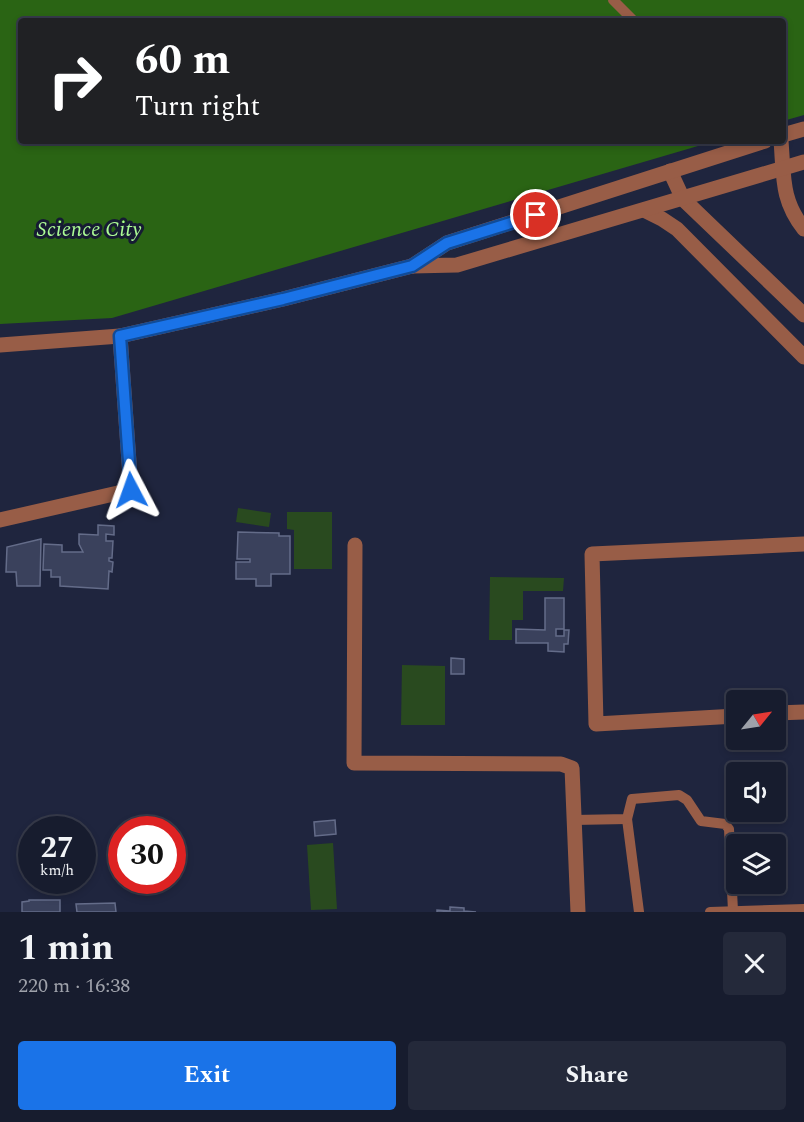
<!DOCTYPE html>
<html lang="en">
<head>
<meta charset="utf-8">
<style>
	:root { --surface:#171c2e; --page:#24293a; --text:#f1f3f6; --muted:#9ea1aa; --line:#363a4a; --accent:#1a73e8 }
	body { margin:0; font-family:Spectral,serif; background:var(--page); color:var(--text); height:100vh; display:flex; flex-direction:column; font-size:22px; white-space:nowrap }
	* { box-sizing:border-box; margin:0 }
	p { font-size:20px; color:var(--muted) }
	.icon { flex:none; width:33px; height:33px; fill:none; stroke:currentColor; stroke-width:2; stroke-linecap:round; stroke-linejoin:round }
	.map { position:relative; height:912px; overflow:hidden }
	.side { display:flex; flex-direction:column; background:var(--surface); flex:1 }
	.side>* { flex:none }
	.hud { position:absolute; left:18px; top:18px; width:768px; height:126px; border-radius:6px; box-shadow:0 3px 9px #0003,0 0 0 2px var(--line); background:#202124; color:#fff; overflow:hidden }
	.needle { width:39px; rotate:60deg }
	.tools { position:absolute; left:726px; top:690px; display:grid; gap:12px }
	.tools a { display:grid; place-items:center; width:60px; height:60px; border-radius:6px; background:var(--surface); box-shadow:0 3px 9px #0003,0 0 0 2px var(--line); font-size:30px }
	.speed { position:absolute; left:18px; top:816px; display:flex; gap:12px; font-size:30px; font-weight:700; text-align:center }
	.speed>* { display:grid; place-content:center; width:78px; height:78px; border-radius:50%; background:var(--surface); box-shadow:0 3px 9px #0003,0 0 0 2px var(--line); line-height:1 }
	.speed small { font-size:15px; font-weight:400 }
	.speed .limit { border:9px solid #d22; background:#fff; color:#111 }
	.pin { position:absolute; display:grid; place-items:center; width:51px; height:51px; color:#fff; margin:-26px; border:3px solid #fff; border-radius:50%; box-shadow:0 2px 6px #0007 }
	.me { position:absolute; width:66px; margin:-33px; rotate:356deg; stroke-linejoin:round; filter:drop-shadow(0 0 4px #0008) }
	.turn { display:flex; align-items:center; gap:21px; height:126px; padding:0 18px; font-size:27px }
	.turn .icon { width:78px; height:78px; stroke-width:2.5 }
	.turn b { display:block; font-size:42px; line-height:51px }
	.round { display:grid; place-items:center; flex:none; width:63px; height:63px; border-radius:6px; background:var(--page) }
	.summary { display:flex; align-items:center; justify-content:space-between; height:102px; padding:0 18px }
	h1 { font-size:36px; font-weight:700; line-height:45px }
	.button { display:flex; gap:12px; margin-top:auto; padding:12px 18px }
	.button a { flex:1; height:69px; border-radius:6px; background:var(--accent); color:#fff; font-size:24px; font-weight:700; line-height:69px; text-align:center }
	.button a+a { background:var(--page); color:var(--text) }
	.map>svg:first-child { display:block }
	.green { fill:#294a1f }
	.forest { fill:#2a6414 }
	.building { fill:#3a415c; stroke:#646c89; stroke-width:1.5 }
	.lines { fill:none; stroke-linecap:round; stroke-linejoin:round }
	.service { stroke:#985d47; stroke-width:10 }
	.minor { stroke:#985d47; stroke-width:15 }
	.tertiary { stroke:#985d47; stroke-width:15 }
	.route-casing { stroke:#114b97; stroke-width:15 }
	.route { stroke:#1a73e8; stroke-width:10 }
	.labels { text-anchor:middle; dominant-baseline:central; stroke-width:6; stroke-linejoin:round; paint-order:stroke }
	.park-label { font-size:21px; font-style:italic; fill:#acfc95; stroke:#161b33 }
</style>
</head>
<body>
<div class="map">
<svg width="804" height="912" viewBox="0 0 804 912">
	<rect width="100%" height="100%" fill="#1f253e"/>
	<g class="green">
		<polygon points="238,508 271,513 269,527 236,522"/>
		<polygon points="287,512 332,512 332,569 294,569 294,530 287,529"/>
		<polygon points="490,577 564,578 563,591 523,591 523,620 512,620 512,640 489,640"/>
		<polygon points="402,665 445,666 445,725 401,725"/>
		<polygon points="333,843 337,909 311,910 307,845"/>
	</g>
	<polygon class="forest" points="0,0 804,0 804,115 783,121 783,21 21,21 21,141 715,141 112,318 0,324"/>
	<g class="building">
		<polygon points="98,525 114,526 114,535 106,534 106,541 113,541 112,558 109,558 109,561 113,562 112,572 109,571 108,589 60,586 60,577 51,577 51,570 43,570 44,544 62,545 62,552 83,552 79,544 79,534 98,535"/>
		<polygon points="238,532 279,533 279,536 290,536 290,574 271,574 271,586 256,586 256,579 236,579 236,562 250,562 250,559 237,559"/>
		<polygon points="41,539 40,586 17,586 16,572 6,572 7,547"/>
		<polygon points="545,598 564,598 564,629 556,629 556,636 564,636 564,630 569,630 568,644 564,644 564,652 548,651 548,643 516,643 516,629 545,630"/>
		<polygon points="451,658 464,659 464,674 451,674"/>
		<polygon points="335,820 336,834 315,836 314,822"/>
		<polygon points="29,900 60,900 60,912 22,912 22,902 29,901"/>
		<polygon points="115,903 116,912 77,912 76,904"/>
		<polygon points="450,907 464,908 464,911 476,912 437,912 437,910 450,911"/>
	</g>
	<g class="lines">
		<g class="service">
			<polyline points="613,0 634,21"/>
			<polyline points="627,819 639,912"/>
			<polyline points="574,820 627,819 632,799 679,795 687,800 701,821 725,824 729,829 733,911"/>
			<polyline points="710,912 804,909"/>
		</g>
		<g class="minor">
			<polyline points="644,210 662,219 677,229 804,357"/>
			<polyline points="0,345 120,336"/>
			<polyline points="0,520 131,490 120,336 283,299 412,266"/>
			<polyline points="355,545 354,763 561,764 572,768 578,912"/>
			<polyline points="776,713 804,712"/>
			<polyline points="736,716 596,724 592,554 804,544"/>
		</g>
		<g class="tertiary">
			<polyline points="783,135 804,129"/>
			<path d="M781,141C784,177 781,200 804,229"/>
			<polyline points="670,171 683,199 804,315"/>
			<polyline points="412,266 457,265 804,162"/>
			<polyline points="412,266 447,243 765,141"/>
		</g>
	</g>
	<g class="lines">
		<defs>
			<polyline id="route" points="131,490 120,336 283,299 412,266 447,243 536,215"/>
		</defs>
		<use href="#route" class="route-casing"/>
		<use href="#route" class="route"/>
	</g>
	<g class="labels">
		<g class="park-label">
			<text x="89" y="230">Science City</text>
		</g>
	</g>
</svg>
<div class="tools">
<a><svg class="needle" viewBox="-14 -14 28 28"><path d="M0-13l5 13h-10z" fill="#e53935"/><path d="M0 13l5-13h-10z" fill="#9ea1aa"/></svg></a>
<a><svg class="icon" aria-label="sound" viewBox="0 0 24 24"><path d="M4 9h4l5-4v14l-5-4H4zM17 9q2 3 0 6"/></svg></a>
<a><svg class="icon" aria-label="layers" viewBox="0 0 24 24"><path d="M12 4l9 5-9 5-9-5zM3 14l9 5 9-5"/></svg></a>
</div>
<div class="speed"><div>27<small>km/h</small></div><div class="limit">30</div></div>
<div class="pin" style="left:536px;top:215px;background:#d93025"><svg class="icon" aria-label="arrive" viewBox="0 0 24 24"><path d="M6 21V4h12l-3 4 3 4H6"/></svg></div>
<svg class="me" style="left:131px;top:490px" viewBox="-20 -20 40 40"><path d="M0-17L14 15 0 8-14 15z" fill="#1a73e8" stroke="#fff" stroke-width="4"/></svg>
<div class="hud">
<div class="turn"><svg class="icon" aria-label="right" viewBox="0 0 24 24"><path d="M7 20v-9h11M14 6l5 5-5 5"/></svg><div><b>60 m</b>Turn right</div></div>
</div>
</div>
<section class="side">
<div class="summary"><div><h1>1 min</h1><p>220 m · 16:38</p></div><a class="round"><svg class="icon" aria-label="close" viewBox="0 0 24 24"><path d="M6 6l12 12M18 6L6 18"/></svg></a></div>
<div class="button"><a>Exit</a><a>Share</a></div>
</section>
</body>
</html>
